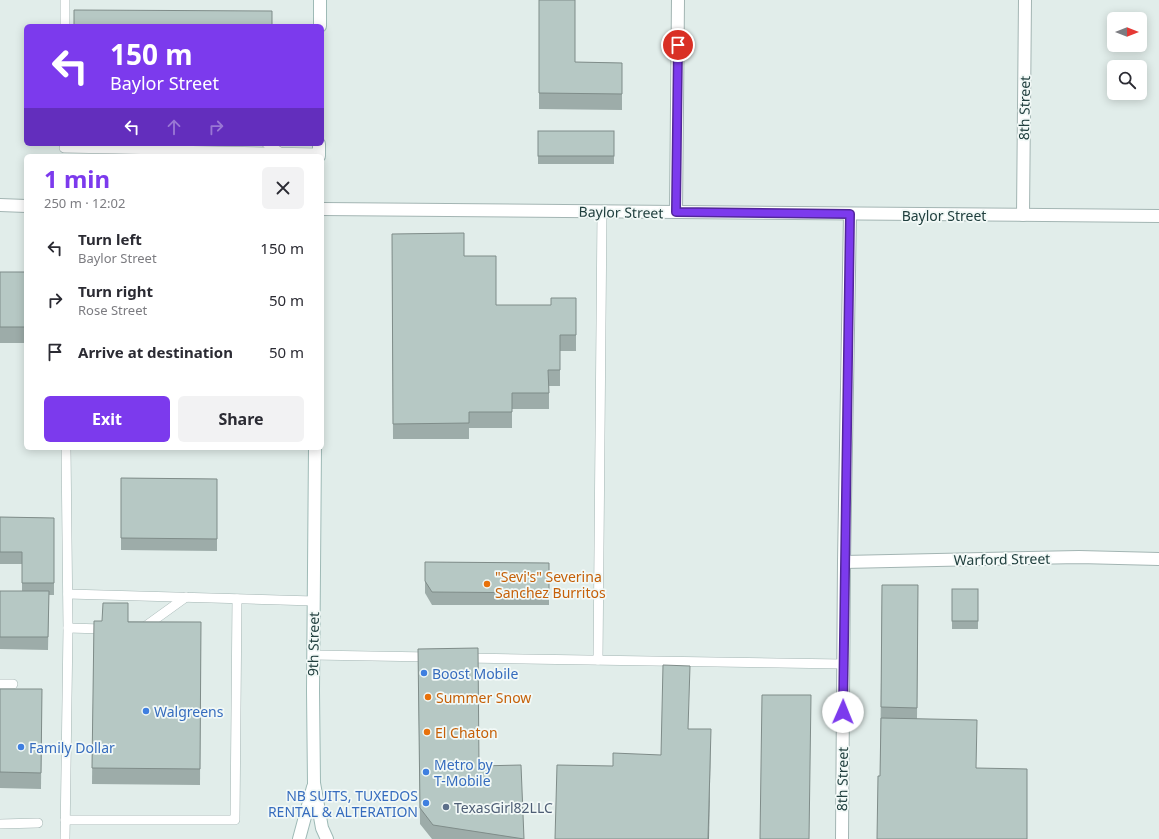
<!DOCTYPE html>
<html lang="en">
<head>
<meta charset="utf-8">
<style>
	:root { --surface:#fff; --page:#f2f2f3; --text:#2b2b33; --muted:#7c7c81; --accent:#7c3aed }
	body { margin:0; font-family:"Noto Sans",sans-serif; background:var(--page); color:var(--text); height:100vh; display:flex; flex-direction:column; font-size:15px; white-space:nowrap }
	* { box-sizing:border-box; margin:0 }
	p { font-size:13px; color:var(--muted) }
	.icon { flex:none; width:22px; height:22px; fill:none; stroke:currentColor; stroke-width:2; stroke-linecap:round; stroke-linejoin:round }
	.map { position:relative; flex:1; overflow:hidden }
	.side { position:absolute; left:24px; top:154px; width:300px; height:296px; display:flex; flex-direction:column; background:var(--surface); border-radius:6px; box-shadow:0 2px 10px #0003 }
	.side>* { flex:none }
	.guide { position:absolute; left:24px; top:24px; width:300px; height:122px; border-radius:6px; box-shadow:0 2px 10px #0003; background:#7c3aed; color:#fff; overflow:hidden }
	.needle { width:26px; rotate:90deg }
	.controls { position:absolute; left:1107px; top:12px; display:grid; gap:8px }
	.controls a { display:grid; place-items:center; width:40px; height:40px; border-radius:6px; background:var(--surface); box-shadow:0 2px 10px #0003; font-size:20px }
	.pin { position:absolute; display:grid; place-items:center; width:34px; height:34px; color:#fff; margin:-17px; border:2px solid #fff; border-radius:50%; box-shadow:0 1px 4px #0007 }
	.me { position:absolute; width:44px; margin:-22px; rotate:1deg; stroke-linejoin:round; filter:drop-shadow(0 0 3px #0008) }
	.turn { display:flex; align-items:center; gap:14px; height:84px; padding:0 20px; font-size:18px }
	.turn .icon { width:52px; height:52px; stroke-width:2.5 }
	.turn b { display:block; font-size:28px; line-height:34px }
	.lanes { display:flex; align-items:center; height:38px; padding:0 20px; background:#0003; justify-content:center; gap:20px; direction:ltr }
	.lanes .off { opacity:.35 }
	.round { display:grid; place-items:center; flex:none; width:42px; height:42px; border-radius:6px; background:var(--page) }
	.headline { display:flex; align-items:center; justify-content:space-between; height:68px; padding:0 20px }
	h1 { font-size:24px; font-weight:700; line-height:30px; color:var(--accent) }
	.button { display:flex; gap:8px; margin-top:auto; padding:8px 20px }
	.button a { flex:1; height:46px; border-radius:6px; background:var(--accent); color:#fff; font-size:16px; font-weight:700; line-height:46px; text-align:center }
	.button a+a { background:var(--page); color:var(--text) }
	ul { padding:0; list-style:none }
	li { display:flex; align-items:center; gap:12px; height:52px; padding:0 20px }
	li div { flex:1 }
	li b { display:block; font-size:15px }
	li em { font-style:normal }
	.map>svg:first-child { display:block }
	.lines { fill:none; stroke-linecap:round; stroke-linejoin:round }
	.lane-casing { stroke:#a3b5b3; stroke-width:10 }
	.street-casing { stroke:#a3b5b3; stroke-width:14 }
	.secondary-casing { stroke:#9ebab6; stroke-width:14 }
	.lane { stroke:#fff; stroke-width:9 }
	.street { stroke:#fff; stroke-width:12 }
	.secondary { stroke:#fff; stroke-width:12 }
	.wall { fill:#9daca9 }
	.shaded-wall { fill:#7f8c89 }
	.building { fill:#b6c8c4; stroke:#7f8c89 }
	.route-casing { stroke:#51269a; stroke-width:10 }
	.route { stroke:#7c3aed; stroke-width:7 }
	.food-dot { fill:#e8710a; stroke:#f2f9f7; stroke-width:1.5 }
	.shop-dot { fill:#3f7fe0; stroke:#f2f9f7; stroke-width:1.5 }
	.service-dot { fill:#5c6f8a; stroke:#f2f9f7; stroke-width:1.5 }
	.labels { text-anchor:middle; dominant-baseline:central; stroke-width:3.5; stroke-linejoin:round; paint-order:stroke }
	.street-label { font-size:14px; fill:#203f3e; stroke:#f2f9f7 }
	.food-label { font-size:14px; fill:#c56008; stroke:#f2f9f7; text-anchor:start }
	.shop-label { font-size:14px; fill:#366cbe; stroke:#f2f9f7; text-anchor:start }
	.service-label { font-size:14px; fill:#4e5e75; stroke:#f2f9f7; text-anchor:start }
</style>
</head>
<body>
<div class="map">
<svg width="1159" height="839" viewBox="0 0 1159 839">
	<rect width="100%" height="100%" fill="#e1edea"/>
	<g class="lines">
		<defs>
			<g id="lane">
				<polyline points="65,26 65,0"/>
				<polyline points="267,144 280,152"/>
				<polyline points="64,148 319,153"/>
				<polyline points="68,594 314,601"/>
				<polyline points="68,628 103,629"/>
				<polyline points="143,628 186,597"/>
				<polyline points="313,655 430,657"/>
				<polyline points="466,658 843,664"/>
				<polyline points="598,660 602,211"/>
				<polyline points="0,684 13,684"/>
				<polyline points="65,820 235,820 237,599"/>
				<polyline points="0,824 38,823"/>
				<polyline points="65,839 68,628 66,448"/>
			</g>
			<g id="street">
				<polyline points="0,205 26,206"/>
				<polyline points="322,209 1159,216"/>
				<polyline points="676,212 678,0"/>
				<polyline points="1023,215 1025,0"/>
				<polyline points="844,562 1079,557 1159,559"/>
				<polyline points="842,839 844,562 850,214"/>
			</g>
			<g id="secondary">
				<polyline points="320,26 320,0"/>
				<polyline points="319,156 319,144"/>
				<polyline points="315,448 313,691 314,783 322,828 327,839"/>
				<polyline points="299,839 313,787"/>
			</g>
		</defs>
		<use href="#lane" class="lane-casing"/>
		<use href="#street" class="street-casing"/>
		<use href="#secondary" class="secondary-casing"/>
		<use href="#lane" class="lane"/>
		<use href="#street" class="street"/>
		<use href="#secondary" class="secondary"/>
	</g>
	<g class="wall">
		<polygon points="539,0 575,62 622,63 622,110 539,109"/>
		<rect x="538" y="131" width="76" height="33"/>
		<polygon points="392,234 464,256 496,305 551,305 576,298 576,351 560,351 560,386 549,386 549,409 512,409 512,428 469,428 469,439 393,439"/>
		<rect x="0" y="272" width="26" height="71"/>
		<polygon points="121,478 217,479 217,551 121,550"/>
		<polygon points="0,517 54,518 54,595 49,595 48,650 0,649 0,591 22,591 22,564 0,564"/>
		<polygon points="425,562 549,563 549,605 432,605 425,593"/>
		<polygon points="882,585 918,585 917,719 880,776"/>
		<rect x="952" y="589" width="26" height="40"/>
		<polygon points="94,621 201,622 200,785 92,784"/>
		<polygon points="418,649 479,766 524,839 432,839 420,824"/>
		<polygon points="0,689 42,689 41,789 0,788"/>
	</g>
	<polygon class="shaded-wall" points="711,729 709,839 708,839"/>
	<g class="building">
		<polygon points="539,0 575,0 575,62 622,63 622,94 539,93"/>
		<polygon points="74,10 272,11 272,26 74,26"/>
		<rect x="538" y="131" width="76" height="25"/>
		<polygon points="464,233 464,256 496,256 496,305 551,305 551,298 576,298 576,335 560,335 560,370 548,370 549,393 512,393 512,412 469,412 469,423 393,424 392,234"/>
		<rect x="0" y="272" width="26" height="55"/>
		<polygon points="121,478 217,479 217,539 121,538"/>
		<polygon points="0,517 54,518 54,583 22,583 22,552 0,552"/>
		<polygon points="425,562 549,563 549,593 432,592 425,581"/>
		<polygon points="882,585 918,585 917,708 881,707"/>
		<rect x="952" y="589" width="26" height="32"/>
		<polygon points="0,591 49,591 48,637 0,637"/>
		<polygon points="103,603 128,603 128,622 201,622 200,769 92,768 94,621 102,621"/>
		<polygon points="478,648 479,766 521,765 524,839 433,825 420,808 418,649"/>
		<polygon points="663,665 690,666 688,729 711,729 708,839 555,839 557,765 613,766 613,753 661,755"/>
		<polygon points="0,689 42,689 41,773 0,772"/>
		<polygon points="762,695 811,695 809,839 760,839"/>
		<polygon points="881,718 977,720 976,768 1027,769 1027,839 877,839 878,776 880,776"/>
	</g>
	<g class="lines">
		<defs>
			<polyline id="route" points="678,45 676,212 850,214 843,712"/>
		</defs>
		<use href="#route" class="route-casing"/>
		<use href="#route" class="route"/>
	</g>
	<g class="food-dot">
		<circle cx="487" cy="584" r="4"/>
		<circle cx="428" cy="697" r="4"/>
		<circle cx="427" cy="732" r="4"/>
	</g>
	<g class="shop-dot">
		<circle cx="424" cy="673" r="4"/>
		<circle cx="146" cy="711" r="4"/>
		<circle cx="21" cy="747" r="4"/>
		<circle cx="426" cy="772" r="4"/>
		<circle cx="426" cy="803" r="4"/>
	</g>
	<circle class="service-dot" cx="446" cy="807" r="4"/>
	<g class="labels">
		<g class="street-label">
			<text transform="translate(1024 108) rotate(-89)">8th Street</text>
			<text transform="translate(621 212) rotate(1)">Baylor Street</text>
			<text x="944" y="215">Baylor Street</text>
			<text transform="translate(1002 559) rotate(-1)">Warford Street</text>
			<text transform="translate(313 644) rotate(-89)">9th Street</text>
			<text transform="translate(842 779) rotate(-89)">8th Street</text>
		</g>
		<g class="food-label">
			<text x="495" y="576">"Sevi's" Severina<tspan x="495" dy="16">Sanchez Burritos</tspan></text>
			<text x="436" y="697">Summer Snow</text>
			<text x="435" y="732">El Chaton</text>
		</g>
		<g class="shop-label">
			<text x="432" y="673">Boost Mobile</text>
			<text x="154" y="711">Walgreens</text>
			<text x="29" y="747">Family Dollar</text>
			<text x="434" y="764">Metro by<tspan x="434" dy="16">T-Mobile</tspan></text>
			<text x="418" y="795" text-anchor="end">NB SUITS, TUXEDOS<tspan x="418" dy="16">RENTAL &amp; ALTERATION</tspan></text>
		</g>
		<g class="service-label">
			<text x="454" y="807">TexasGirl82LLC</text>
		</g>
	</g>
</svg>
<div class="controls">
<a><svg class="needle" viewBox="-14 -14 28 28"><path d="M0-13l5 13h-10z" fill="#e53935"/><path d="M0 13l5-13h-10z" fill="#7c7c81"/></svg></a>
<a><svg class="icon" aria-label="search" viewBox="0 0 24 24"><circle cx="10" cy="10" r="6"/><path d="M15 15l6 6"/></svg></a>
</div>
<div class="pin" style="left:678px;top:45px;background:#d93025"><svg class="icon" aria-label="arrive" viewBox="0 0 24 24"><path d="M6 21V4h12l-3 4 3 4H6"/></svg></div>
<svg class="me" style="left:843px;top:712px" viewBox="-20 -20 40 40"><circle r="19" fill="#fff"/><path d="M0-13L10 11 0 6-10 11z" fill="#7c3aed"/></svg>
<div class="guide">
<div class="turn"><svg class="icon" aria-label="left" viewBox="0 0 24 24"><path d="M17 20v-9H6M10 6l-5 5 5 5"/></svg><div><b>150 m</b>Baylor Street</div></div>
<div class="lanes"><svg class="icon" aria-label="left" viewBox="0 0 24 24"><path d="M17 20v-9H6M10 6l-5 5 5 5"/></svg><svg class="icon off" aria-label="ahead" viewBox="0 0 24 24"><path d="M12 20V5M6 11l6-6 6 6"/></svg><svg class="icon off" aria-label="right" viewBox="0 0 24 24"><path d="M7 20v-9h11M14 6l5 5-5 5"/></svg></div>
</div>
<section class="side">
<div class="headline"><div><h1>1 min</h1><p>250 m · 12:02</p></div><a class="round"><svg class="icon" aria-label="close" viewBox="0 0 24 24"><path d="M6 6l12 12M18 6L6 18"/></svg></a></div>
<ul>
<li><svg class="icon" aria-label="left" viewBox="0 0 24 24"><path d="M17 20v-9H6M10 6l-5 5 5 5"/></svg><div><b>Turn left</b><p>Baylor Street</p></div><em>150 m</em></li>
<li><svg class="icon" aria-label="right" viewBox="0 0 24 24"><path d="M7 20v-9h11M14 6l5 5-5 5"/></svg><div><b>Turn right</b><p>Rose Street</p></div><em>50 m</em></li>
<li><svg class="icon" aria-label="arrive" viewBox="0 0 24 24"><path d="M6 21V4h12l-3 4 3 4H6"/></svg><div><b>Arrive at destination</b></div><em>50 m</em></li>
</ul>
<div class="button"><a>Exit</a><a>Share</a></div>
</section>
</div>
</body>
</html>
